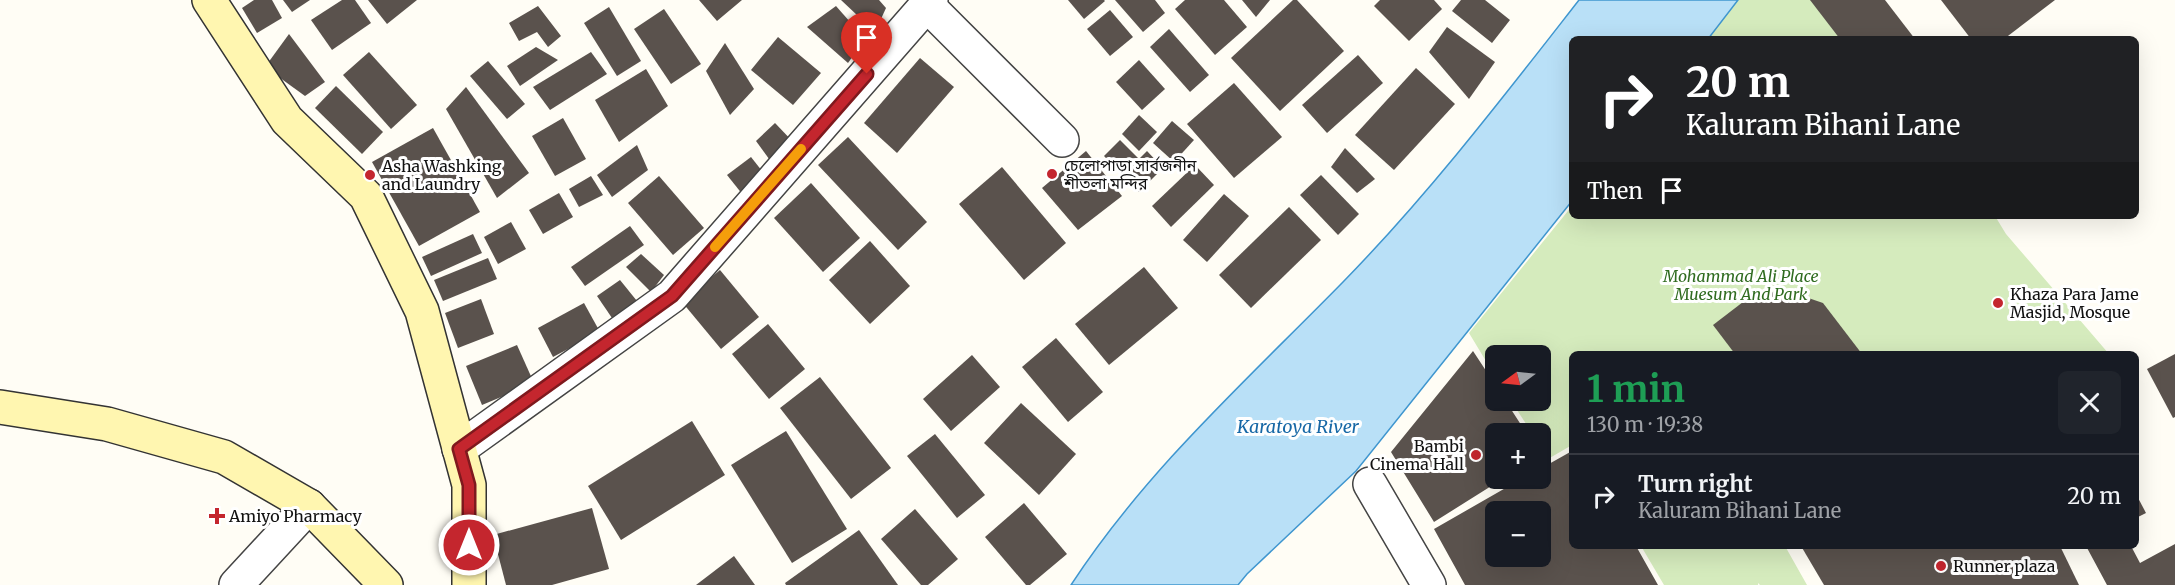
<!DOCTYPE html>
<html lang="en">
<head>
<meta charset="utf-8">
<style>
	:root { --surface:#171b24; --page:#20242c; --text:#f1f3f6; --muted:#9ea1a6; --line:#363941 }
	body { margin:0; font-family:Merriweather,"Noto Sans Bengali",serif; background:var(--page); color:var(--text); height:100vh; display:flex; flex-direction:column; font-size:22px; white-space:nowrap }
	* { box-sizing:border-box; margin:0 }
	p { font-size:20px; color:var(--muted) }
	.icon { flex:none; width:33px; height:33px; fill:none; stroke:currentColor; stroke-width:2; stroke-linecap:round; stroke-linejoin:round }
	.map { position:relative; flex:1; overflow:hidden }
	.details { position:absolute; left:1569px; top:351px; width:570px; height:198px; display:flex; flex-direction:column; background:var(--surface); border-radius:9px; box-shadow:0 6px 24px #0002 }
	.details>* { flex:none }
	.banner { position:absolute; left:1569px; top:36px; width:570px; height:183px; border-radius:9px; box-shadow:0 6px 24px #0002; background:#202124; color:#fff; overflow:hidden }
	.needle { width:39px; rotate:255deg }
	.buttons { position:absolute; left:1485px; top:345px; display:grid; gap:12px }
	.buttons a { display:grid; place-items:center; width:66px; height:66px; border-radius:9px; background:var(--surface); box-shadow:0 6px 24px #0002; font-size:30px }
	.pin { position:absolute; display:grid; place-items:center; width:51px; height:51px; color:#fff; margin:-62px -26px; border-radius:50% 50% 50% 0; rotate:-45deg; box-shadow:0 0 6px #0007 }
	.pin .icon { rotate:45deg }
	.me { position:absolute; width:66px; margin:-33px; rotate:0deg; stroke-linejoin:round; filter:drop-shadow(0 0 4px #0008) }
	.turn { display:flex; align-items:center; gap:21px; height:126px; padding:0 18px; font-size:27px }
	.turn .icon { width:78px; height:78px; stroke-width:2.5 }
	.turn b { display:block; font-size:42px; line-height:51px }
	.then { display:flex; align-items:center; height:57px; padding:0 18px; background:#0003; gap:12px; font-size:22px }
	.round { display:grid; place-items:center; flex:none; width:63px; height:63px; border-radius:9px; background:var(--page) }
	.summary { display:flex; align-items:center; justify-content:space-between; height:102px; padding:0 18px }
	h1 { font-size:36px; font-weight:700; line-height:45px; color:#1e9e55 }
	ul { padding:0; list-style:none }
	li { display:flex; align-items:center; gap:18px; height:84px; padding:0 18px; border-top:2px solid var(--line) }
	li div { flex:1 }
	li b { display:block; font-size:22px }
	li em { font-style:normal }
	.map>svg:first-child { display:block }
	.green { fill:#d5ebbd }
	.water { fill:#b9e0f7; stroke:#3f96cf; stroke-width:1.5 }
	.building { fill:#5a524d; fill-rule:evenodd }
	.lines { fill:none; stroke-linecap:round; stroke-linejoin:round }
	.street-casing { stroke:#444; stroke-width:36 }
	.secondary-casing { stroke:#333; stroke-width:36 }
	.street { stroke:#fff; stroke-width:33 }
	.secondary { stroke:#fff6b0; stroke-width:33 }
	.route-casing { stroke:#7f191e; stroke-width:15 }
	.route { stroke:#c4262e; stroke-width:10 }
	.slow { stroke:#f59e0b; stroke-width:10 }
	.poi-dot { fill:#c4262e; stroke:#fff; stroke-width:2 }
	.labels { text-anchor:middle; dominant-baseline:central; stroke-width:6; stroke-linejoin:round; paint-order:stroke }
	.poi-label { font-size:16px; fill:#111; stroke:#fff; text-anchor:start }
	.park-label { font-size:16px; font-style:italic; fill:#2f6b1f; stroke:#fff }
	.water-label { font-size:18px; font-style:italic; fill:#1768a6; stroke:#fff }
</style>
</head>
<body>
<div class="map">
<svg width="2175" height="585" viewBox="0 0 2175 585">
	<rect width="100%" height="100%" fill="#fffdf5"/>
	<g class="green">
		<polygon points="1738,0 1847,0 1878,39 1707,39"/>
		<polygon points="1572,206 1572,216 1995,216 2006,234 2109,354 1572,354 1572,445 1548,459 1541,448 1540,434 1532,433 1511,401 1540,400 1540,356 1496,356 1495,376 1469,333"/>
		<polygon points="1641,546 1785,546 1807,585 1760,585 1758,583 1758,585 1664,585"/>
	</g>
	<path class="water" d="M1579,0H1738L1708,39H1572V201L1356,471L1247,574L1238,585H1071C1146,470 1248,379 1343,282C1429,194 1504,96 1579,0Z"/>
	<g class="building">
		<polygon points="254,0 272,0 282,18 257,33 242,8"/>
		<polygon points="283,0 310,0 292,12"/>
		<polygon points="342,0 355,0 371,23 332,50 311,20"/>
		<polygon points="368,0 417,0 387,24"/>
		<polygon points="699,0 742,0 717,21"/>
		<polygon points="841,0 879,0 886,8 875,32"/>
		<polygon points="1068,0 1104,0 1105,1 1084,19"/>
		<polygon points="1115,0 1155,0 1165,13 1143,32"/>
		<polygon points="1185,0 1224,0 1247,27 1215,55 1175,9"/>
		<polygon points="1242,0 1270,0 1256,17"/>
		<polygon points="1293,0 1297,0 1344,51 1280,111 1231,58"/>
		<polygon points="1380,0 1434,0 1442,9 1409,41 1374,6"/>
		<polygon points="1461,0 1485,0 1510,20 1492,43 1452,11"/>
		<polygon points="1810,0 1885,0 1915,39 1840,39"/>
		<polygon points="1941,0 2055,0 2004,39 1971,39"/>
		<polygon points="538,6 561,36 548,47 537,32 519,41 509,23"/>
		<polygon points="836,6 865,39 848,63 807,27"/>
		<polygon points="609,7 641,61 617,76 584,23"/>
		<polygon points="664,9 701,64 671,84 634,29"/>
		<polygon points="1110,10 1133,37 1110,56 1087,29"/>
		<polygon points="1447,27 1495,62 1469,99 1429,52"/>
		<polygon points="1169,29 1209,75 1190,92 1150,47"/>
		<polygon points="289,34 325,82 305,96 265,67"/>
		<polygon points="778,37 821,73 793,105 751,70"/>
		<polygon points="725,43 754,89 730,115 706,71"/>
		<polygon points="536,47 558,60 520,86 507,66"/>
		<polygon points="369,52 417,105 391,129 343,75"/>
		<polygon points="591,52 607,74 550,110 533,87"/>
		<polygon points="1358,55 1383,83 1327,133 1302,105"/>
		<polygon points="920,58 954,87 897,153 864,123"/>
		<polygon points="1139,60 1165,89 1142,110 1116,82"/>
		<polygon points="488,61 525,104 507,119 470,76"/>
		<polygon points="1416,68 1455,104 1394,170 1355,135"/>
		<polygon points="646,69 668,106 619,142 595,100"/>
		<polygon points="1234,83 1282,137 1234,178 1187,124"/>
		<polygon points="336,86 383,132 362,154 315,108"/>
		<polygon points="466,87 529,173 497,198 446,109"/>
		<polygon points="1139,115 1157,132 1139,151 1122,134"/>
		<polygon points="563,118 586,159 555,176 532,136"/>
		<polygon points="1172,121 1194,140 1174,162 1153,143"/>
		<polygon points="775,123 796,145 772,163 756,141"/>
		<polygon points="433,128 480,212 419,246 372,162"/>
		<polygon points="848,137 927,222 898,250 818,165"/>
		<polygon points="1120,140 1139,159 1147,151 1163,168 1139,192 1104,156"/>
		<polygon points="637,145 648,170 612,197 597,175"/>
		<polygon points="1345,148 1375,179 1357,193 1331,167"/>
		<polygon points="1086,151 1122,196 1078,230 1042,188"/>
		<polygon points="751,157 766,176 743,195 727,175"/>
		<polygon points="1195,165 1214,185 1171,227 1152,206"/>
		<polygon points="1002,167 1066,243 1024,280 959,204"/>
		<polygon points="1321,175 1359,214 1338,235 1300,195"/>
		<polygon points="591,176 603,195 579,207 569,189"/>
		<polygon points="659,176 704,228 673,255 628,203"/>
		<polygon points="811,183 860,238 823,272 774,218"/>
		<polygon points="559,193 573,217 543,234 529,210"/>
		<polygon points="1224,194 1249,216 1207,262 1183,240"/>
		<polygon points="1289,207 1321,240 1251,308 1219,275"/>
		<polygon points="511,222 526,249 498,264 484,237"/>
		<polygon points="630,226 644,245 585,286 571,267"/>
		<polygon points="473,234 482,253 431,276 422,257"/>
		<polygon points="870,241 910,286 870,324 829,280"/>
		<polygon points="641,254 664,275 651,292 626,267"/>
		<polygon points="488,258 497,279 443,301 434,280"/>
		<polygon points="1144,267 1178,308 1109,365 1075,324"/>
		<polygon points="720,270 759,317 721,349 682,302"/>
		<polygon points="620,280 637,301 612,318 597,296"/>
		<polygon points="1782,289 1823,303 1862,354 1735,354 1713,325 1743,302"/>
		<polygon points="481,299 494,334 458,348 445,313"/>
		<polygon points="584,303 600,332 553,357 538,328"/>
		<polygon points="768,324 805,369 769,399 732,354"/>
		<polygon points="1056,338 1103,392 1068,422 1022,367"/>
		<polygon points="517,345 534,383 482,405 466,366"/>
		<polygon points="1473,351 1496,386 1496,400 1505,400 1527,434 1496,434 1496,478 1504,478 1434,522 1391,452"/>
		<polygon points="2175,354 2175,417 2173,418 2147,369"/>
		<polygon points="972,355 1000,387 951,431 923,399"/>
		<polygon points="820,377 891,468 851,499 780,408"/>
		<polygon points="1021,403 1076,454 1039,495 984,443"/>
		<polygon points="692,421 725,475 621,540 588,486"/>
		<polygon points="786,431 847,529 792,563 731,465"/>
		<polygon points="935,434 985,495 957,518 907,456"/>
		<path d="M1572,451V546H1636L1658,585H1465L1434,529L1523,478H1540V469ZM1496,512H1540V556H1496Z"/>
		<polygon points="2136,494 2146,513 2136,518"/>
		<polygon points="1024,503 1067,554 1030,585 1026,585 985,537"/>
		<polygon points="592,508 609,569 552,585 506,585 493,535"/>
		<polygon points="915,509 958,559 928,585 921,585 881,539"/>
		<polygon points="859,530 898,585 786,585 785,583"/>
		<polygon points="2175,544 2175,585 2107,585 2086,546 2131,546 2140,563"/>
		<polygon points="1801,546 2060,546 2079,585 1824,585"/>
		<polygon points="734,556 755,585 696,585"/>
	</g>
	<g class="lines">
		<defs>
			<g id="street">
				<polyline points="927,5 1062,140"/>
				<polyline points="459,449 672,296 931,0"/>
				<polyline points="1370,484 1429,585"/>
				<polyline points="236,585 309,506"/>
			</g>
			<g id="secondary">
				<polyline points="209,0 287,120 366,196 422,311 469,485 469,585"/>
				<polyline points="0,407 107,424 224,457 309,506 386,585"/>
			</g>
		</defs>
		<use href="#street" class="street-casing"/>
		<use href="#secondary" class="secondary-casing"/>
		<use href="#street" class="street"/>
		<use href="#secondary" class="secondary"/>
	</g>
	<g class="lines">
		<defs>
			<polyline id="route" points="469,545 469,485 459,449 672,296 867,74"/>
		</defs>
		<use href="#route" class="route-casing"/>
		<use href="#route" class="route"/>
		<polyline class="slow" points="715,247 801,149"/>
	</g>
	<g class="poi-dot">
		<circle cx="1052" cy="174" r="6"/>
		<circle cx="370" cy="175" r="6"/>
		<circle cx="1998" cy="303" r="6"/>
		<circle cx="1476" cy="455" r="6"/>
		<path d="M214 507h6v6h6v6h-6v6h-6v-6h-6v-6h6z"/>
		<circle cx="1941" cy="566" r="6"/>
	</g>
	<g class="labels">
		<g class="poi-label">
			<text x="1064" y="165">চেলোপাড়া সার্বজনীন<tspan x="1064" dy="18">শীতলা মন্দির</tspan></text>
			<text x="382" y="166">Asha Washking<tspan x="382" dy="18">and Laundry</tspan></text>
			<text x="2010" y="294">Khaza Para Jame<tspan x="2010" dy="18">Masjid, Mosque</tspan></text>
			<text x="1464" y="446" text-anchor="end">Bambi<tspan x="1464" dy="18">Cinema Hall</tspan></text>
			<text x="229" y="516">Amiyo Pharmacy</text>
			<text x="1953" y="566">Runner plaza</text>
		</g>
		<g class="park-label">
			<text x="1741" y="276">Mohammad Ali Place<tspan x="1741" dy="18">Muesum And Park</tspan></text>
		</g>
		<g class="water-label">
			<text x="1298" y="426">Karatoya River</text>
		</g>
	</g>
</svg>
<div class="buttons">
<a><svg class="needle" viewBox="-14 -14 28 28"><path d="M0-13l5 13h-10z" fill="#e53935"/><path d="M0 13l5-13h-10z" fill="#9ea1a6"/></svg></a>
<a>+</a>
<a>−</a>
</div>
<div class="pin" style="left:867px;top:74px;background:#d93025"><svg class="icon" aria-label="arrive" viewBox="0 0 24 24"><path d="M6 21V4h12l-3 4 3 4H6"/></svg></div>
<svg class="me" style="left:469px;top:545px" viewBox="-20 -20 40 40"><circle r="17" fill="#c4262e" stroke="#fff" stroke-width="3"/><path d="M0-11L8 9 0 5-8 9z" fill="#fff"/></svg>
<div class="banner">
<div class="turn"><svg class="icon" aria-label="right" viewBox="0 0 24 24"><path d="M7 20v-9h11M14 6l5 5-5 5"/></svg><div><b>20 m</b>Kaluram Bihani Lane</div></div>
<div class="then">Then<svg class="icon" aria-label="arrive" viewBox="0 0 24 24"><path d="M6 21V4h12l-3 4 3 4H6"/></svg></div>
</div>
<section class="details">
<div class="summary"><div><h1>1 min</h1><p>130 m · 19:38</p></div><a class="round"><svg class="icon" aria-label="close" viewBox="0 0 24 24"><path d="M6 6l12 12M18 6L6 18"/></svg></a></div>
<ul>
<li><svg class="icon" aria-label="right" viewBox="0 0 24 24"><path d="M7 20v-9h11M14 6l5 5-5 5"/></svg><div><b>Turn right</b><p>Kaluram Bihani Lane</p></div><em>20 m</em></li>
</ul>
</section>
</div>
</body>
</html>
